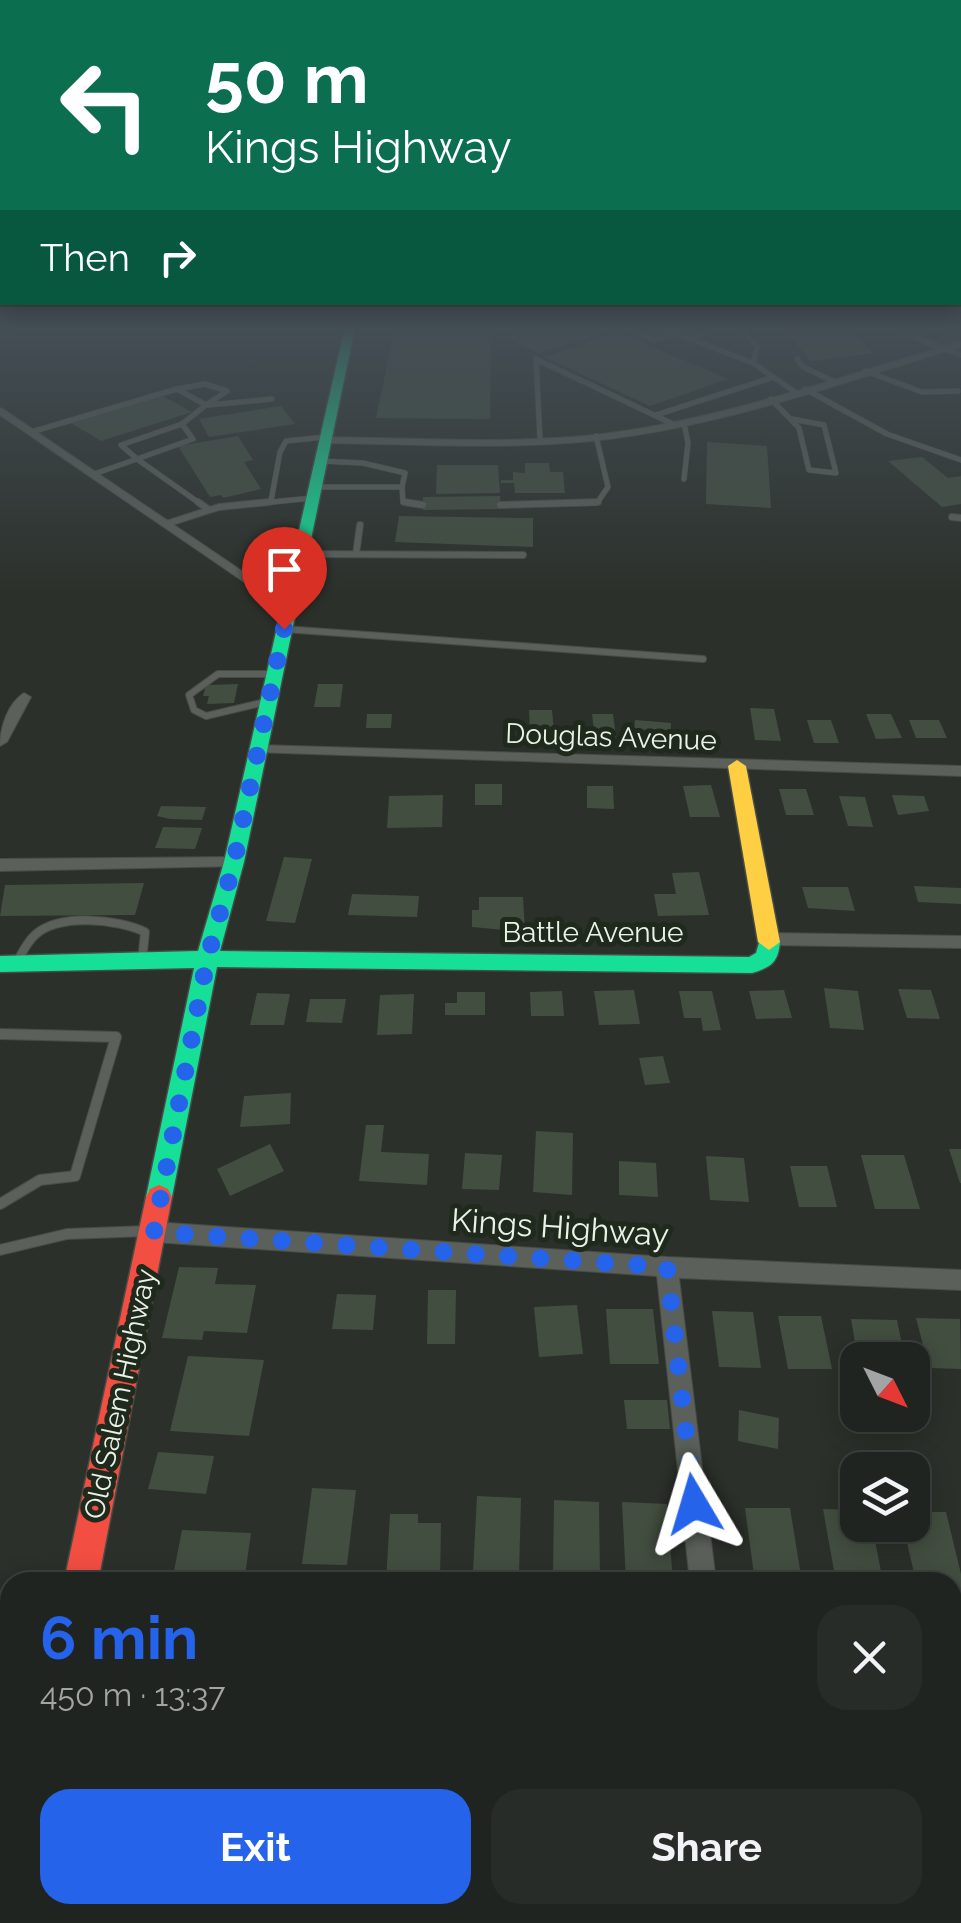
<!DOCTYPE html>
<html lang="en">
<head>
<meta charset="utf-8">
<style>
	:root { --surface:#202420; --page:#282c29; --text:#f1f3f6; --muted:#a2a4a5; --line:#3d413e; --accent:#2563eb }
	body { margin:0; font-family:Raleway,sans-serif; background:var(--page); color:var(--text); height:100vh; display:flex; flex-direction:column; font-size:38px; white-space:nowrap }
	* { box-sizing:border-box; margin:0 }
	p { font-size:32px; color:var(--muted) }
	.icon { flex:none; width:55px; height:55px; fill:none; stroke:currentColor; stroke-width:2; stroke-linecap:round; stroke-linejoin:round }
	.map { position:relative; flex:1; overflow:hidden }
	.sheet { position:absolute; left:0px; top:1572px; width:962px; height:352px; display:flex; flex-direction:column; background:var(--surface); border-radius:30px 30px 0 0; box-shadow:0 5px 25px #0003,0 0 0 2px var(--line) }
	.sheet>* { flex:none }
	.hud { position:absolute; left:0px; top:0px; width:962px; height:305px; box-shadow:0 5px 25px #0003,0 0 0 2px var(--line); background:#0b6e4f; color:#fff; overflow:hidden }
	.needle { width:65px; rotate:132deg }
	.fabs { position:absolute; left:840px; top:1342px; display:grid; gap:20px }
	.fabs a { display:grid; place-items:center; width:90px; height:90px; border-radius:20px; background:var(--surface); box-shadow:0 5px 25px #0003,0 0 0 2px var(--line); font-size:50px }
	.pin { position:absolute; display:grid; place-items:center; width:85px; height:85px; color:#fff; margin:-102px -42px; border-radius:50% 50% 50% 0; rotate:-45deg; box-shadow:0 0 10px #0007 }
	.pin .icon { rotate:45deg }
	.me { position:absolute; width:110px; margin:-55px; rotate:353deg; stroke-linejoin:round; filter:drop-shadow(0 0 8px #0008) }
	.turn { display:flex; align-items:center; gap:35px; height:210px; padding:0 40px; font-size:45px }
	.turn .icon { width:130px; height:130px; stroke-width:2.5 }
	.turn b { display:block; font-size:70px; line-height:85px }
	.then { display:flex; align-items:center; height:95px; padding:0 40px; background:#0003; gap:20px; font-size:38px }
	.round { display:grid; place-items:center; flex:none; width:105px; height:105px; border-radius:30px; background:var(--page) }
	.overview { display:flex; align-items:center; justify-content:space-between; height:170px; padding:0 40px }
	h1 { font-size:60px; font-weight:700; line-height:75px; color:var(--accent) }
	.action { display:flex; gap:20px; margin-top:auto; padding:20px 40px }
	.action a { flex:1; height:115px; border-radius:30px; background:var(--accent); color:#fff; font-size:40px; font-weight:700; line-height:115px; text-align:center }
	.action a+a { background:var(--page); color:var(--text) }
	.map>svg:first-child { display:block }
	.building { fill:#424e40 }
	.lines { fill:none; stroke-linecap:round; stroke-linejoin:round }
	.lane-far3-casing { stroke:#474c46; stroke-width:6 }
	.lane-far2-casing { stroke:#474c46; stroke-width:8 }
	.lane-far1-casing { stroke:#474c46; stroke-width:10 }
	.lane-casing { stroke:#474c46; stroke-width:12 }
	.street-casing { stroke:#474c46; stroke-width:2 }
	.fast-casing { stroke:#474c46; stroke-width:3 }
	.slow-casing { stroke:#474c46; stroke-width:3 }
	.jam-casing { stroke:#474c46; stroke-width:3 }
	.lane-far3 { stroke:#5b605a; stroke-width:5 }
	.lane-far2 { stroke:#5b605a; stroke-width:6 }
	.lane-far1 { stroke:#5b605a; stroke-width:8 }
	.lane { stroke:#5b605a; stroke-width:10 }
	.street { fill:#5b605a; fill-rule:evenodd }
	.fast { fill:#16e098; fill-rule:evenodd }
	.slow { fill:#ffcf43; fill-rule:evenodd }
	.jam { fill:#f24e42; fill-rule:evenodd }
	.route { stroke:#2563eb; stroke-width:18; stroke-dasharray:0 32.4 }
	.labels { text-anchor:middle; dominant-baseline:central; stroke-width:10; stroke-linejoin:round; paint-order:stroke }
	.street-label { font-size:28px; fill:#ebf3e9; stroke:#1f2a1c }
	.near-street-label { font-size:32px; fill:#ebf3e9; stroke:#1f2a1c }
</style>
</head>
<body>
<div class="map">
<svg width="961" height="1923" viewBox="0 0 961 1923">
	<rect width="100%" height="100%" fill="#2b302a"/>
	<g class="building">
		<polygon points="395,327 491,328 490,419 376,418"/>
		<polygon points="546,327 606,327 614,330 539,353 505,338"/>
		<polygon points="781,327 847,327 873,353 811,361"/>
		<polygon points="618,333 728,379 650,406 544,357"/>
		<polygon points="161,395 192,412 101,441 71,423"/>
		<polygon points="281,406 295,424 209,437 199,419"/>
		<polygon points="238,436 253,460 244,462 261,489 223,498 221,495 210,497 178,446"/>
		<polygon points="707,442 767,446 771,508 706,504"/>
		<polygon points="922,457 948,478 961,476 961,504 942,507 888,461"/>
		<polygon points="525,463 549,463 550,472 563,472 565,493 515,493 514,483 501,483 501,480 513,480 513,472 525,473"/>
		<polygon points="437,465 498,465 500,493 436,494"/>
		<polygon points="500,496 501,509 423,510 423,497"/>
		<polygon points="399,516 533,518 533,547 395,542"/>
		<polygon points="238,684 234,703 207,704 209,696 203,696 206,685"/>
		<polygon points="318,684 343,684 340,707 314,707"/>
		<polygon points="750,708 774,709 781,741 755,740"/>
		<polygon points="529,710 552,710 554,732 530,732"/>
		<polygon points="367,714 392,714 391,728 366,728"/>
		<polygon points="592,714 613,714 616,737 595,738"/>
		<polygon points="866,714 891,714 902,738 876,739"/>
		<polygon points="635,720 671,723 670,740 646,738 646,730 634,729"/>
		<polygon points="807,720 831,720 839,743 814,743"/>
		<polygon points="909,720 939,720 947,738 916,738"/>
		<rect x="475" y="784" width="27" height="21"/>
		<polygon points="711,785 720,817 690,817 683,786"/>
		<polygon points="587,786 613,786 614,809 587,808"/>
		<polygon points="779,789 806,789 814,815 786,815"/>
		<polygon points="443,795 442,827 387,828 389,796"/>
		<polygon points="892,795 924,796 929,811 898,815"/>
		<polygon points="839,796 865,797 873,827 848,826"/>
		<polygon points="161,806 206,807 202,820 170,819 157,816"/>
		<polygon points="163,827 202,828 195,849 155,848"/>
		<polygon points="284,857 312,859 295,923 266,921"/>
		<polygon points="699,872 709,915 658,916 654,894 676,894 672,873"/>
		<polygon points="144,883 135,915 0,916 5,885"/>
		<polygon points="914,886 961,888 961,904 918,902"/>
		<polygon points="802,887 848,887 855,911 808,908"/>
		<polygon points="352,894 419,896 417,917 348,915"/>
		<polygon points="479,897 523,897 525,932 472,927 472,910 479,910"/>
		<polygon points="824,988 858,991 864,1030 830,1028"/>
		<polygon points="898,989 931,990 940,1019 907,1018"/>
		<polygon points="634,990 640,1024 599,1025 594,991"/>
		<polygon points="784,990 792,1018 756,1019 749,991"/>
		<polygon points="562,991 564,1016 531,1016 530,992"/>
		<polygon points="679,991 712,991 721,1030 703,1031 701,1018 684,1018"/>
		<polygon points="457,992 485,992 485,1015 445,1015 445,1003 457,1003"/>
		<polygon points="257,993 290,994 284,1025 250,1025"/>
		<polygon points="414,994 412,1034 377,1035 380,995"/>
		<polygon points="310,999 346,999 342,1023 306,1022"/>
		<polygon points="663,1056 670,1083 645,1085 639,1058"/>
		<polygon points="291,1093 290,1124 240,1127 244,1096"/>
		<polygon points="366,1125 384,1125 381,1152 429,1154 427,1185 359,1181"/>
		<polygon points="536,1131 573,1133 572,1195 533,1192"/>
		<polygon points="270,1144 284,1171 230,1196 217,1169"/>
		<polygon points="949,1149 961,1149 961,1183 960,1183"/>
		<polygon points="465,1153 502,1155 499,1190 462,1189"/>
		<polygon points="861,1155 904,1155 920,1209 875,1209"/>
		<polygon points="706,1156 744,1158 749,1202 710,1200"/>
		<polygon points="619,1161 656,1163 658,1197 619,1195"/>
		<polygon points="790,1166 827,1166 837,1207 799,1207"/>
		<polygon points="179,1267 218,1268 215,1284 256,1285 247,1333 204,1331 202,1340 162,1338"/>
		<polygon points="428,1290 456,1290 455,1344 427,1344"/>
		<polygon points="337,1294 376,1295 373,1330 332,1329"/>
		<polygon points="577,1305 583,1354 539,1357 534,1307"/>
		<polygon points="606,1309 653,1309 659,1364 610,1364"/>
		<polygon points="712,1311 753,1312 761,1368 719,1367"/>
		<polygon points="778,1316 821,1316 832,1369 788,1369"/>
		<polygon points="916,1318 960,1319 961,1369 929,1368"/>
		<polygon points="851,1319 897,1320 905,1360 858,1360"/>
		<polygon points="188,1356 264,1360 249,1436 170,1431"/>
		<polygon points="624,1400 667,1400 670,1429 627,1429"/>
		<polygon points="739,1410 779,1418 778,1449 738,1441"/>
		<polygon points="158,1452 214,1456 206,1494 148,1489"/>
		<polygon points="312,1488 356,1490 347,1565 302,1564"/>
		<polygon points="477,1496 521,1498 519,1574 473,1572"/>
		<polygon points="554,1500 599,1502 600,1579 553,1577"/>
		<polygon points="622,1502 667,1504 673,1582 626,1581"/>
		<polygon points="745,1508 790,1508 802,1582 755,1582"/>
		<polygon points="823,1509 858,1510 858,1525 872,1525 883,1582 836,1582"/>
		<polygon points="912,1512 946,1512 961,1574 961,1591 952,1591 952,1582 916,1582 903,1525 912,1525"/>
		<polygon points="390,1514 418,1514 418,1523 441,1523 440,1582 386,1582"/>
		<polygon points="182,1530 251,1533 244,1582 172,1581"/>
	</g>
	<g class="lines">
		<defs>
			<g id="lane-far3">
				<polyline points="624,327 654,340 675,333"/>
				<polyline points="659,327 753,363 795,392"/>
				<polyline points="739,327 757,346 753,363"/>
				<polyline points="690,340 711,329 727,327"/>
				<polyline points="945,348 961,355"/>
				<polyline points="797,359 803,367 833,381"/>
				<polyline points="865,371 922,392 958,391"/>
				<polyline points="177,389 205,384 227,391 206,405"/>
				<polyline points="805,389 887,434 961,460"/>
				<polyline points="771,399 799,428 809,470 836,473 824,425 792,419"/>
				<polyline points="209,405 272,399"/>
				<polyline points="656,415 774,377"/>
				<polyline points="684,423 688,443 684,479"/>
				<polyline points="31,432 177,389 206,405 182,424 121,445 137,459 94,474"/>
				<polyline points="540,439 536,359 675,425"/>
				<polyline points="137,459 202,505"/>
				<polyline points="137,459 193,439 182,424"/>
				<polyline points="315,487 402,487 405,473 363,463 320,461"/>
				<polyline points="402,487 403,502 421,505"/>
				<polyline points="271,501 280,452 286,441 325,437"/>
				<polyline points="243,505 312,498"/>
				<polyline points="516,505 597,503 608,487 596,436"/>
			</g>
			<g id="lane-far2">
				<polyline points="198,502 208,509"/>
				<polyline points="404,502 423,505"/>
				<polyline points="500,505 598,502"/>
				<polyline points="952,517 961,518"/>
				<polyline points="166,524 219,507 269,502"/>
				<polyline points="301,554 523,555"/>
				<polyline points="356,554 360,525"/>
				<polyline points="284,629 703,659"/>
				<polyline points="269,701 206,716 194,710 189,695 218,674 275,674"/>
			</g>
			<path id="lane-far1" d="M17,962C22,953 27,942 35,935C59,913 118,919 145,932L142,961"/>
			<g id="lane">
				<polyline points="0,1034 116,1037 75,1176 40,1180 0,1204"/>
				<polyline points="0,1250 67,1234 147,1231"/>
			</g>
			<g id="street">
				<path d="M885,327H896L944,346L961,341V347C840,383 719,428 592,441C503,450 414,444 325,443L320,440L325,437C414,438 505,444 594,435C711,422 823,382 936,349Z"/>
				<polygon points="0,408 3,409 295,607 285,610 0,415"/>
				<path d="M24,693L31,697L7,742L0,746C0,727 8,703 24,693Z"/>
				<polygon points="259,745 961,766 961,776 254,752 252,749"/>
				<polygon points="234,857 240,858 242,862 240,866 0,871 0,859"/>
				<polygon points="770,933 961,936 961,948 770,945 761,939"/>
				<polygon points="154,1222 667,1257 961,1270 961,1290 679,1278 716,1582 690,1582 657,1276 154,1242 146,1239 143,1232 146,1225"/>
				<rect x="952" y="1663" width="9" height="28"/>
				<polygon points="10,1886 10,1915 22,1915 21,1923 0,1923 0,1890"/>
			</g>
			<path id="fast" d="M345,327H355L244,862L220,951L749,957L756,953L761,936L769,934L780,942C778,962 772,967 752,973L217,967L172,1197L168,1205L159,1209L150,1205L146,1197L194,968L0,972V956L198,951L224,862Z"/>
			<polygon id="slow" points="737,760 746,766 780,942 769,950 758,942 728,766"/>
			<polygon id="jam" points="159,1185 168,1189 172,1197 98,1582 64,1582 146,1197 150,1189"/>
		</defs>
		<use href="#lane-far3" class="lane-far3-casing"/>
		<use href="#lane-far2" class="lane-far2-casing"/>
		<use href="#lane-far1" class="lane-far1-casing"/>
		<use href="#lane" class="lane-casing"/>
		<use href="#street" class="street-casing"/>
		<use href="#fast" class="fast-casing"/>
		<use href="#slow" class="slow-casing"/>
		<use href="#jam" class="jam-casing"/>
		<use href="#lane-far3" class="lane-far3"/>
		<use href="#lane-far2" class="lane-far2"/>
		<use href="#lane-far1" class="lane-far1"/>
		<use href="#lane" class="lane"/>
		<use href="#street" class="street"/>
		<use href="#fast" class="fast"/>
		<use href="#slow" class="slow"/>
		<use href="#jam" class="jam"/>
	</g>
	<linearGradient id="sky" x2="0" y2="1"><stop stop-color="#181a17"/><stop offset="0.55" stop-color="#444e55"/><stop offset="1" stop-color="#444e55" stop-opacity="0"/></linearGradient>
	<rect width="961" height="596" fill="url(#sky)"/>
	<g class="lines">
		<polyline class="route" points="284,629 234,862 207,960 154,1232 667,1267 694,1504"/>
	</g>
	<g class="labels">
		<g class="street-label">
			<text transform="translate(611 737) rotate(2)">Douglas Avenue</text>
			<text x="593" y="932">Battle Avenue</text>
			<text transform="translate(120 1394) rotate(-78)">Old Salem Highway</text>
		</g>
		<g class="near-street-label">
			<text transform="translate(560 1227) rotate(4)">Kings Highway</text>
		</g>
	</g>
</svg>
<div class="fabs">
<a><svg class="needle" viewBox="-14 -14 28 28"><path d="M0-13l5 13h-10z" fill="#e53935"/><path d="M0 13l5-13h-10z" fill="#a2a4a5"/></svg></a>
<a><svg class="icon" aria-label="layers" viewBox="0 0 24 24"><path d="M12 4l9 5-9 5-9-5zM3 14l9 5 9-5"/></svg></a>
</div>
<div class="pin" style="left:284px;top:629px;background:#d93025"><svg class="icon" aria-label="arrive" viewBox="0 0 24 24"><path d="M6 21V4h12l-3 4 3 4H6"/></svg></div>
<svg class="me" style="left:694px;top:1504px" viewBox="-20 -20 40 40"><path d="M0-17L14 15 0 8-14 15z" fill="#2563eb" stroke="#fff" stroke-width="4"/></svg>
<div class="hud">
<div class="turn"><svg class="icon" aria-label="left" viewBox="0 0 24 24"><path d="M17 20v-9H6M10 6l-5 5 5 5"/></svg><div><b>50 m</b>Kings Highway</div></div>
<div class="then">Then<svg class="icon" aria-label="right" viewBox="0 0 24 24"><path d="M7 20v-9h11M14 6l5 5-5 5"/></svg></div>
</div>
<section class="sheet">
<div class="overview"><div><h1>6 min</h1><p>450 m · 13:37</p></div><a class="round"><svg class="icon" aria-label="close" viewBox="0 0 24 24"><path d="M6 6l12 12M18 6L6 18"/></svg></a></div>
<div class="action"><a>Exit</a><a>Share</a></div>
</section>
</div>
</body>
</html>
